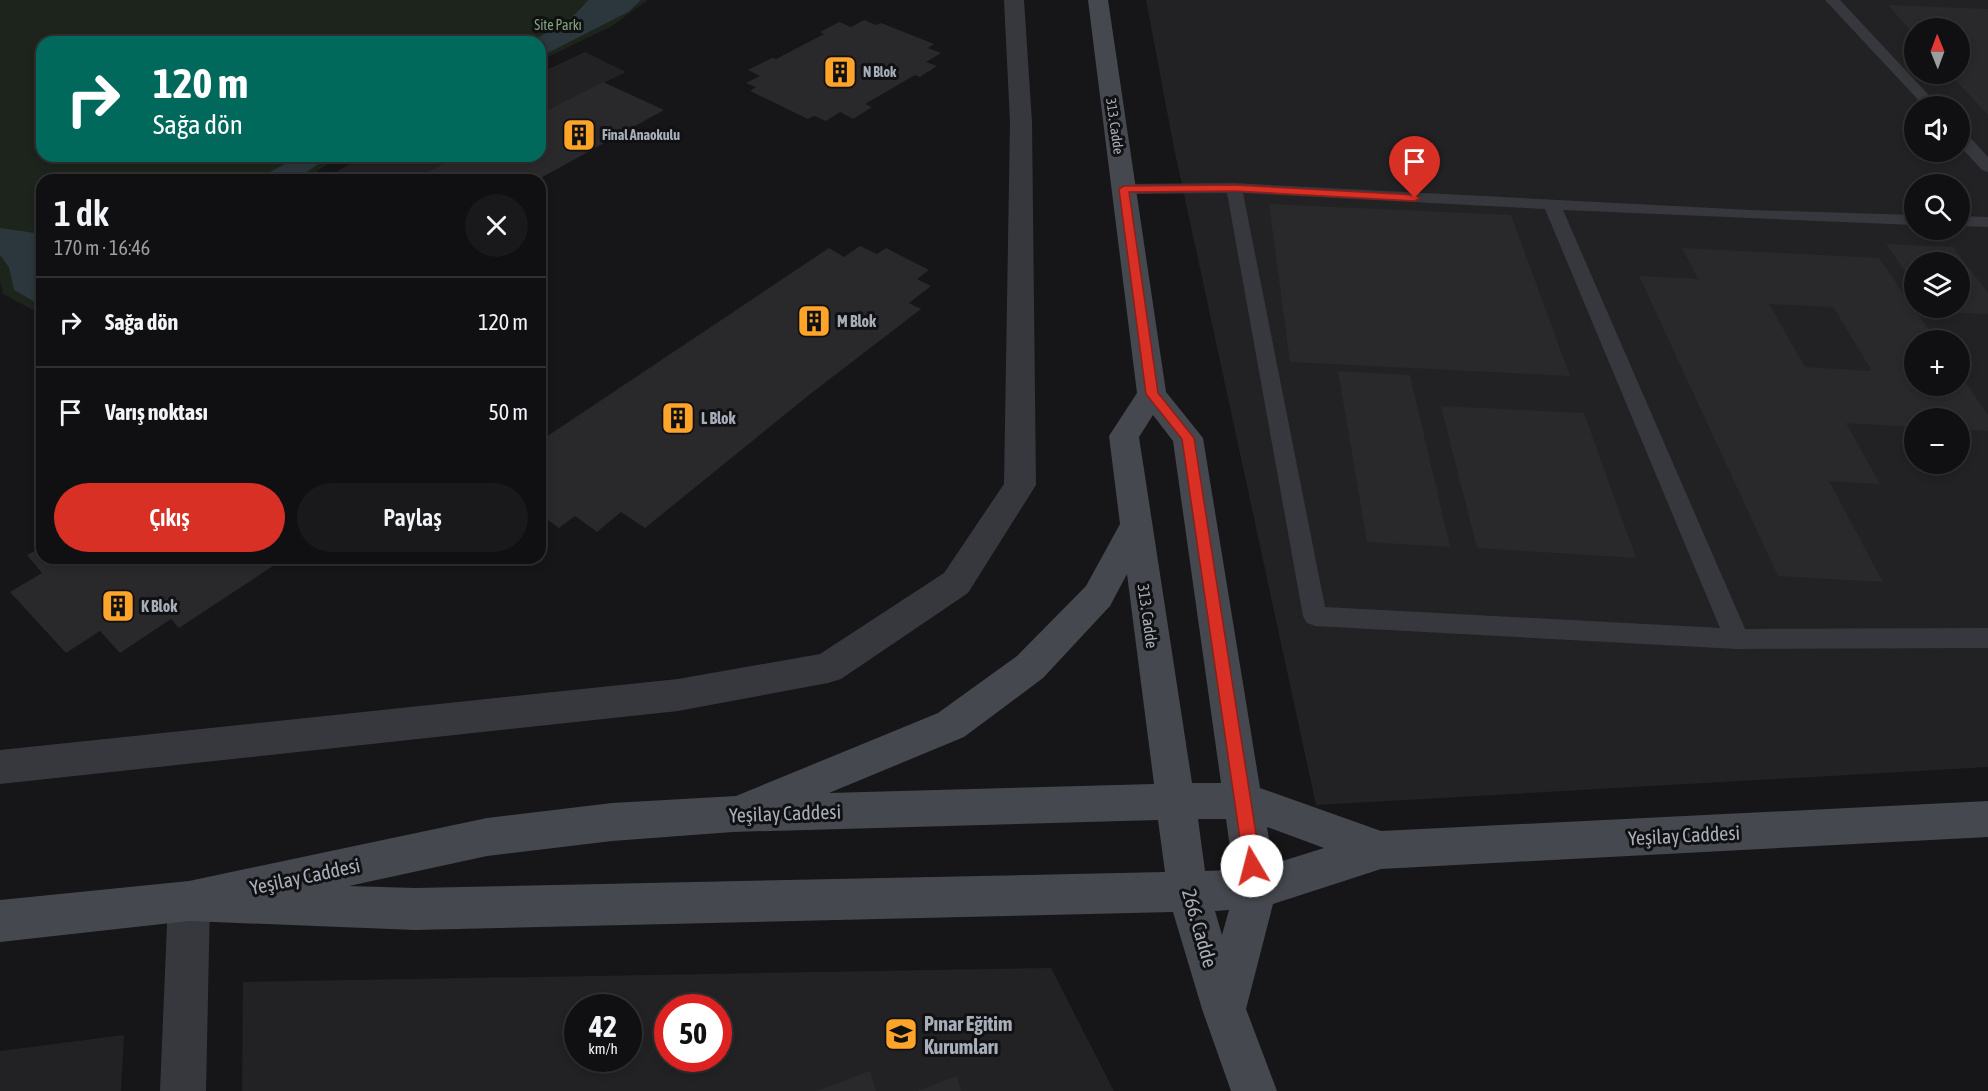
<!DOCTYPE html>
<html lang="tr">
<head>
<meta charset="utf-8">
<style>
	:root { --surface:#101012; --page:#19191b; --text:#f1f3f6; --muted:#9c9d9f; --line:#303032; --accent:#d93025 }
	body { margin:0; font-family:"Asap Condensed",sans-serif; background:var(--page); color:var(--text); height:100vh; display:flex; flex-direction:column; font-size:22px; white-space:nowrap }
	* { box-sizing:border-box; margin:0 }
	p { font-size:20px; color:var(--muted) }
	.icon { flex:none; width:33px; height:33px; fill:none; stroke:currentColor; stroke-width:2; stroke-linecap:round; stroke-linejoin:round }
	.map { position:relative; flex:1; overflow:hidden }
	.side { position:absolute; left:36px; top:174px; width:510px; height:390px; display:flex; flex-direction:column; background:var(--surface); border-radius:18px; box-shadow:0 3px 9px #0003,0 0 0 2px var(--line) }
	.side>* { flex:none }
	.top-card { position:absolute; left:36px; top:36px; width:510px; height:126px; border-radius:18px; box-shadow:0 3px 9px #0003,0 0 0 2px var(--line); background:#00695c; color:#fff; overflow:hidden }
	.needle { width:39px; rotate:359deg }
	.buttons { position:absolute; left:1904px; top:18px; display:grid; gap:12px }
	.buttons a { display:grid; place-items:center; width:66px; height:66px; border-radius:50%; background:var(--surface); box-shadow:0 3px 9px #0003,0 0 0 2px var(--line); font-size:30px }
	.speed { position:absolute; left:564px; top:994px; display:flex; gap:12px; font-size:30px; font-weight:700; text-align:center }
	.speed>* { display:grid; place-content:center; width:78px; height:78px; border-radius:50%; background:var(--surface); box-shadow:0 3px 9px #0003,0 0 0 2px var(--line); line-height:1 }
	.speed small { font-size:15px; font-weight:400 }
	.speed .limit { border:9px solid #d22; background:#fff; color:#111 }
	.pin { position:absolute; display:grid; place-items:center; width:51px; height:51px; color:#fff; margin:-62px -26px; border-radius:50% 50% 50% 0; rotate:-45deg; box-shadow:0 0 6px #0007 }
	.pin .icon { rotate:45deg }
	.me { position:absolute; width:66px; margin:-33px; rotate:352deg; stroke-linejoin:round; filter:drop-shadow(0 0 4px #0008) }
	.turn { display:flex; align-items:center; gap:21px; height:126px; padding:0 18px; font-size:27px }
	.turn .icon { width:78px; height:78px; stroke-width:2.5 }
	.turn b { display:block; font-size:42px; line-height:51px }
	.round { display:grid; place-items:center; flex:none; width:63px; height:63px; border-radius:32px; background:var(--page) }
	.headline { display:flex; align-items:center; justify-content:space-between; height:102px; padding:0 18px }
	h1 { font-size:36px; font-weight:600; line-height:45px }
	.primary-button { display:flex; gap:12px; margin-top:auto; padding:12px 18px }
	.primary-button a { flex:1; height:69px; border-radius:36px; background:var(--accent); color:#fff; font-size:24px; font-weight:600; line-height:69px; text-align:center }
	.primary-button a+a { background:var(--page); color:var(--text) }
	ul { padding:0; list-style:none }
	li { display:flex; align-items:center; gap:18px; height:90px; padding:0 18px; border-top:2px solid var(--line) }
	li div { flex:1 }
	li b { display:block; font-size:22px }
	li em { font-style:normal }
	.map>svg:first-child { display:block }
	.built { fill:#222225; fill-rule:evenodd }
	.green { fill:#1c241c }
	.water { fill:#2b373d }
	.building { fill:#29292c; fill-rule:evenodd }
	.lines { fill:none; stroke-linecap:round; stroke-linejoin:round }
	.service { fill:#37383d; fill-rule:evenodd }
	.minor { fill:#37383d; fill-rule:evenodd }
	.secondary { fill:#45484e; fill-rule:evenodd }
	.route { fill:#d93025; stroke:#8d1f18; stroke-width:1.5 }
	.labels { text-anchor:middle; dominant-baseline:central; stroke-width:6; stroke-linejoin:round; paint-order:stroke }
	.far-park-label { font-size:14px; fill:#7ea57d; stroke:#111113 }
	.far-poi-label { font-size:14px; font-weight:bold; fill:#a7aeb9; stroke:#111113; text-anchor:start }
	.far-street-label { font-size:14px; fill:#a7aeb9; stroke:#111113 }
	.poi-label { font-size:16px; font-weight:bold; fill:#a7aeb9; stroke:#111113; text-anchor:start }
	.street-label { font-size:16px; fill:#a7aeb9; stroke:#111113 }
	.near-street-label { font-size:20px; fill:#a7aeb9; stroke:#111113 }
	.near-poi-label { font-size:20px; font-weight:bold; fill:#a7aeb9; stroke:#111113; text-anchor:start }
</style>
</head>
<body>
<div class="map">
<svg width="1988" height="1091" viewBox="0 0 1988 1091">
	<rect width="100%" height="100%" fill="#161618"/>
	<g class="built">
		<path d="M1146,0H1988V767L1316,805L1174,148ZM1914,28H1959V74H1914ZM1914,106H1959V152H1914ZM1914,184H1959V230H1914ZM1914,262H1959V308H1914ZM1914,340H1959V386H1914ZM1914,418H1959V464H1914Z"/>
		<polygon points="585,52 626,72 540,114 540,73"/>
		<polygon points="363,156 458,156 412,180 323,180"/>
		<path d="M1051,968L1114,1091H242L243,982ZM578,1008H628V1059H578ZM668,1008H718V1059H668Z"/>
		<polygon points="124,1035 121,1091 0,1091 0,1051"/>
	</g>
	<polygon class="green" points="0,0 648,0 612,26 540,61 540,42 42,42 42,156 339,156 305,180 42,180 42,315 3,294 0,281"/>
	<g class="water">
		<path d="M588,0H641L628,12L540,57V42H529C551,31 573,20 588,0Z"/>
		<polygon points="300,156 331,156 294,180 255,180"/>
		<polygon points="0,228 42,234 42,306 14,290 9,267 0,255"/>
	</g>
	<g class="building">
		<polygon points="1888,5 1988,9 1988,115 1950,74 1959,74 1959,28 1914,28 1914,34"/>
		<polygon points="864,20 876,25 881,23 934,44 928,48 941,53 926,62 937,66 920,77 915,75 865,104 872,107 853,119 840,112 826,121 814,116 808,119 750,91 756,87 746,83 760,76 748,70 772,58 776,59 824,34 820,32 839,22 851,27"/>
		<polygon points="603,82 664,110 537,180 412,180 458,156 540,156 540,114"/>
		<polygon points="1269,204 1511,215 1570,376 1290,362"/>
		<polygon points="1886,244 1953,247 1988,293 1988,314 1934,312 1931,308 1959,308 1959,262 1914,262 1914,284"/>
		<polygon points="860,246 877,254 886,248 929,270 917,279 931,286 909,303 921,309 809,395 645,528 621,512 597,532 575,516 559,528 540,514 540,461 547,456 540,451 540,441 829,248 844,257"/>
		<path d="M1682,248L1879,258L1936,340H1914V386H1959V373L1988,415V431L1959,429V418H1914V427L1846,423L1880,484L1829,481L1883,582L1778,576L1639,276L1698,279ZM1769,304L1833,307L1872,371L1805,367Z"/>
		<polygon points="1338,371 1410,375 1450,547 1367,542"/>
		<polygon points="1441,406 1584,413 1636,558 1477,548"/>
		<polygon points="42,547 42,558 285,558 179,628 171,619 120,653 100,631 66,653 10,592 42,573 27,555"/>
		<polygon points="870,1071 876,1091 817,1091"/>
		<polygon points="957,1076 961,1091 917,1091"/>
	</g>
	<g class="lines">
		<g class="service">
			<polygon points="1825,0 1840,0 1939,106 1924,106"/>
			<polygon points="1959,130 1965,132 1988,157 1988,172 1982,170 1959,145"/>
			<path d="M1234,183L1751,210L1914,215V225L1563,210L1745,629L1988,628V648L1737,649L1315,626L1307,623L1303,616L1227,193L1124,194L1116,189L1124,184ZM1243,193L1545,209L1720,628L1325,607Z"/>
			<polygon points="1959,216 1988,217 1988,227 1959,226"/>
		</g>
		<g class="minor">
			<polygon points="1004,0 1024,0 1032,122 1036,485 968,593 841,679 828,683 678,711 0,784 0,750 678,679 820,654 944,573 1004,484 1010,122"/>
			<polygon points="189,881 204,887 210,901 206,1091 160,1091 168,901 174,887"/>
		</g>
		<path class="secondary" d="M1088,0H1108L1166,392L1203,438L1260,788L1381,831L1988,801V837L1381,869L1273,904L1246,1009L1277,1091H1231L1202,1009L1173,912L415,930L189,921L0,942V900L189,881L487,818L612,803L736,796L938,713L1017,656L1086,586L1120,524L1109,436L1137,393ZM1153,415L1173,441L1221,783H1192L1139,437ZM1127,574L1154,784L829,793L964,737L1043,678L1110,606ZM1198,819H1226L1233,870L1205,871ZM1158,820L1165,872L415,888L349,886L487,856L612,841L733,832ZM1267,827L1324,848L1273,864ZM1229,910L1222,935L1215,911Z"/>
	</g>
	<polygon class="route" points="1234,185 1415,195 1420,198 1415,201 1234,191 1129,192 1158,393 1194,438 1261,866 1258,872 1252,874 1247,872 1244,866 1182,439 1146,394 1119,189 1124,186"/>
	<defs>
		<symbol id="building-square" viewBox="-11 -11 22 22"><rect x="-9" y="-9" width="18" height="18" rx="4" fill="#fea428" stroke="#111113"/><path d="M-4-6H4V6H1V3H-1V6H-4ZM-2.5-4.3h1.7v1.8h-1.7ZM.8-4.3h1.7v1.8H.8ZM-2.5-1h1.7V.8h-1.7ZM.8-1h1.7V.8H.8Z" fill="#111"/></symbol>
		<symbol id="school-square" viewBox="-11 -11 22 22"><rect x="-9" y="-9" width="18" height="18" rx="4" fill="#fea428" stroke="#111113"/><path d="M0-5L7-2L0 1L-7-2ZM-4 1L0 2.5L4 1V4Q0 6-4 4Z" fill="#111"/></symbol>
	</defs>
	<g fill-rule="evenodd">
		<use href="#building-square" x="821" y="53" width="38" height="38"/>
		<use href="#building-square" x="560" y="116" width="38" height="38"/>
		<use href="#building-square" x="795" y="302" width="38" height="38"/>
		<use href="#building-square" x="659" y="399" width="38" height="38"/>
		<use href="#building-square" x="99" y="587" width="38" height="38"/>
		<use href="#school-square" x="882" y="1015" width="38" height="38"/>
	</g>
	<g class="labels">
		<g class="far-park-label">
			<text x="558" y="25">Site Parkı</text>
		</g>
		<g class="far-poi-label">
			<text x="863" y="72">N Blok</text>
			<text x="602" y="135">Final Anaokulu</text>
		</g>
		<g class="far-street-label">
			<text transform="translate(1115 126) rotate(82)">313. Cadde</text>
		</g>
		<g class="poi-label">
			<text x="837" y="321">M Blok</text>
			<text x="701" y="418">L Blok</text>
			<text x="141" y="606">K Blok</text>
		</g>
		<g class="street-label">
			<text transform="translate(1148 616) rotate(82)">313. Cadde</text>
		</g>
		<g class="near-street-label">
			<text transform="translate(785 813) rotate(-2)">Yeşilay Caddesi</text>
			<text transform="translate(1684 835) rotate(-3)">Yeşilay Caddesi</text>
			<text transform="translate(305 876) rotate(-12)">Yeşilay Caddesi</text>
			<text transform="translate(1200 928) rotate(74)">266. Cadde</text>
		</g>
		<g class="near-poi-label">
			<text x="924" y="1023">Pınar Eğitim<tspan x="924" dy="23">Kurumları</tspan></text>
		</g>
	</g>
</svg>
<div class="buttons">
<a><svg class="needle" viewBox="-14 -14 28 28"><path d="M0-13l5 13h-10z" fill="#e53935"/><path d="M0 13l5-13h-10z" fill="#9c9d9f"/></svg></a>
<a><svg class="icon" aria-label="sound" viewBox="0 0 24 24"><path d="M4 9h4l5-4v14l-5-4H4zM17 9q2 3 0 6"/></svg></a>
<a><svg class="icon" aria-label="search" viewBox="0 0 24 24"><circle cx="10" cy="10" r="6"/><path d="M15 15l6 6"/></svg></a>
<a><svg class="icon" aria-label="layers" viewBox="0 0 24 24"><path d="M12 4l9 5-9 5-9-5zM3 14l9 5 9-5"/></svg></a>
<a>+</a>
<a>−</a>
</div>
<div class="speed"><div>42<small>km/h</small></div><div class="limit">50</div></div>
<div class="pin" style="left:1415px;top:198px;background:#d93025"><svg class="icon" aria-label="arrive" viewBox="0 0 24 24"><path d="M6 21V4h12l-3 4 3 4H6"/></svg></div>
<svg class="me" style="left:1252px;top:866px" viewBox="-20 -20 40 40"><circle r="19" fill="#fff"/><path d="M0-13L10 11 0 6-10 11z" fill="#d93025"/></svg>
<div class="top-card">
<div class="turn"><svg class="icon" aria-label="right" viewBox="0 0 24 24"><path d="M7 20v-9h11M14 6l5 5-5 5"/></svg><div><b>120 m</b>Sağa dön</div></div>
</div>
<section class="side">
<div class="headline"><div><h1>1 dk</h1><p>170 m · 16:46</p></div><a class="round"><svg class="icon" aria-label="close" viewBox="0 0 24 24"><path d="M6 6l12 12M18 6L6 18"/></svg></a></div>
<ul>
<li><svg class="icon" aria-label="right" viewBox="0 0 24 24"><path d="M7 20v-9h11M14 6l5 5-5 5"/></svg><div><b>Sağa dön</b></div><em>120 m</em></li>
<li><svg class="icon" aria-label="arrive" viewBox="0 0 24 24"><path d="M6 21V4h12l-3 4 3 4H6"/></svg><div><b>Varış noktası</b></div><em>50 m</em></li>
</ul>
<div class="primary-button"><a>Çıkış</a><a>Paylaş</a></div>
</section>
</div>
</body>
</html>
